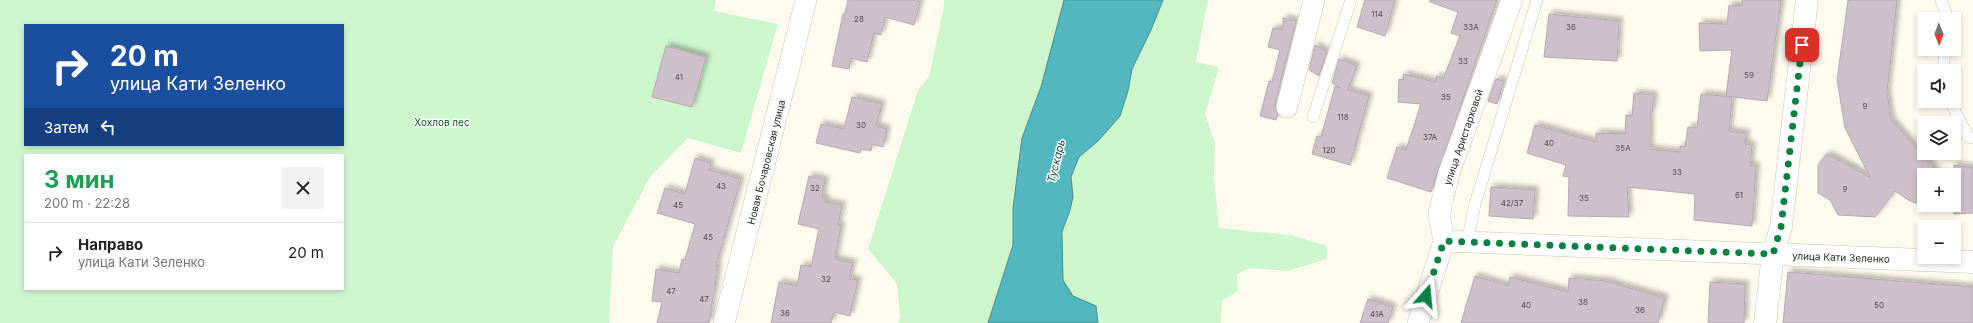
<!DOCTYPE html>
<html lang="ru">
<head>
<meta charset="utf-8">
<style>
	:root { --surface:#fff; --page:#f2f2f2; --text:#202124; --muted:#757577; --line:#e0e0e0 }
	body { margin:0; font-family:Inter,sans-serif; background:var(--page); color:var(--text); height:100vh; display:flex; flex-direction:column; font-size:15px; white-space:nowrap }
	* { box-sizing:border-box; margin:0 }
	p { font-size:13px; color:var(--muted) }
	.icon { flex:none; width:22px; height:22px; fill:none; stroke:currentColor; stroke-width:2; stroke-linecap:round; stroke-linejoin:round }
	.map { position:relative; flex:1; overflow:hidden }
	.drawer { position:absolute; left:24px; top:154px; width:320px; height:136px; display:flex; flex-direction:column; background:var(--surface); border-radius:0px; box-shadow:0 2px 6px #0003 }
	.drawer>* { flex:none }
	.hud { position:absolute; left:24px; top:24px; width:320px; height:122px; border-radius:0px; box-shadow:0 2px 6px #0003; background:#1a4fa0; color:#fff; overflow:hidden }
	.needle { width:26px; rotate:179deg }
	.buttons { position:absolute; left:1917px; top:12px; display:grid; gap:8px }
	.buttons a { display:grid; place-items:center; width:44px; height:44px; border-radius:0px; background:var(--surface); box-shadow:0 2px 6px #0003; font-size:20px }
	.pin { position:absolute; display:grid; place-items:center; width:34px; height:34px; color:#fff; margin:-17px; border-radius:8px; box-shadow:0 2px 6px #0006 }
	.me { position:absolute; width:44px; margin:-22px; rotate:18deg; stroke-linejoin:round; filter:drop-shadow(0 0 3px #0008) }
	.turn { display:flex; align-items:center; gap:14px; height:84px; padding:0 20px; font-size:18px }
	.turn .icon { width:52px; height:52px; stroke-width:2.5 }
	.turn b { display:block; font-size:28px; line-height:34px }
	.then { display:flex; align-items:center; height:38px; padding:0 20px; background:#0003; gap:8px; font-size:15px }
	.round { display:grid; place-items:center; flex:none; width:42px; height:42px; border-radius:0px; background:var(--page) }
	.overview { display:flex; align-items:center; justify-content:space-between; height:68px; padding:0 20px }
	h1 { font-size:24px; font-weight:700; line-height:30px; color:#1e9e55 }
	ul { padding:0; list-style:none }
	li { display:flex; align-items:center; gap:12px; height:60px; padding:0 20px; border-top:1px solid var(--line) }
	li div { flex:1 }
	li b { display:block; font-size:15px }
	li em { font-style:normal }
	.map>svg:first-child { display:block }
	.green { fill:#cef6cd; fill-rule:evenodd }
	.water { fill:#53b7c0; stroke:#478c91 }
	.building { fill:#cec0ca; stroke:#b6a9b2; filter:url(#shadow) }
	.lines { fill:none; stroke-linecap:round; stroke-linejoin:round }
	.lane-casing { stroke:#c5c1b3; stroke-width:12 }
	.street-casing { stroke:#c5c1b3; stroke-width:22 }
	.secondary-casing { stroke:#c5c1b3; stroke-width:23 }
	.lane { stroke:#fff; stroke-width:11 }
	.street { stroke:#fff; stroke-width:21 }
	.secondary { stroke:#fff; stroke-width:22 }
	.route { stroke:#0b8043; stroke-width:7; stroke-dasharray:0 12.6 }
	.labels { text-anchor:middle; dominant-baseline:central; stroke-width:3; stroke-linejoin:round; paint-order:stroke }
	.number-label { font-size:8px; fill:#534e4d }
	.park-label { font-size:10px; fill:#005510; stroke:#fff }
	.street-label { font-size:10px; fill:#2a2823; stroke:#fff }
	.water-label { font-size:11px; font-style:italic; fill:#1e4b4f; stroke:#fff }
</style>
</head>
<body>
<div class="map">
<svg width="1973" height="323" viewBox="0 0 1973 323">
	<defs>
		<filter id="shadow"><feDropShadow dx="3.5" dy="-3.5" stdDeviation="2" flood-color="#0004"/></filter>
	</defs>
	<rect width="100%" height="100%" fill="#fffbef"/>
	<g class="green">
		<path d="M0,0H716L714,11L778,24L741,153L688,138L650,177L613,247L609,323H0ZM25,25H343V145H25ZM25,155H343V289H25Z"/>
		<polygon points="944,0 1064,0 1041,87 1022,138 1013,208 1013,245 988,323 898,323 900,317 897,284 868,249 918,90 929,77 944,5"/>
		<polygon points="1163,0 1208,0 1196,62 1219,67 1205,114 1215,143 1214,178 1219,228 1291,235 1327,246 1327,259 1288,271 1250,268 1237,274 1238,291 1222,301 1221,323 1098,323 1096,306 1073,296 1063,280 1062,232 1070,210 1073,197 1071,177 1078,157 1098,141 1128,91 1132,69 1151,30"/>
	</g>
	<polygon class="water" points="1064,0 1163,0 1151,30 1132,69 1128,91 1120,116 1098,141 1079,157 1071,177 1073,197 1070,210 1062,232 1063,280 1073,296 1096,306 1098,323 988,323 1013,245 1013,208 1022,138 1041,87"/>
	<g class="building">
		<polygon points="848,0 912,0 920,2 914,25 885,17 881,35 874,33 867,62 851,58 849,69 832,66 843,14 845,14"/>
		<polygon points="1365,0 1395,0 1385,36 1357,27"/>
		<polygon points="1430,0 1497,0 1431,192 1387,178 1397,147 1406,150 1421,104 1398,102 1399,79 1403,80 1404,74 1435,82 1437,76 1443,79 1460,36 1451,33 1458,12 1430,2"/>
		<polygon points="1742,0 1781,0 1767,101 1726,96 1732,50 1700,51 1699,23 1727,24 1729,5 1742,6"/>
		<polygon points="1848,0 1897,0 1887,92 1891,120 1940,175 1924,175 1924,206 1910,201 1895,191 1875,217 1838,215 1830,200 1818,193 1818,165 1827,154 1870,177 1845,128 1837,80"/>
		<polygon points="1549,14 1619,21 1617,61 1544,57"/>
		<polygon points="1283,18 1296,21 1275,104 1278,114 1276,120 1260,116 1269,81 1272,82 1280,50 1268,47 1273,28 1283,30"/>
		<polygon points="1315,45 1327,52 1319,76 1309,70"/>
		<polygon points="666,46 706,57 692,107 652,97"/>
		<polygon points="1339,59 1357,66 1348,90 1369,96 1350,165 1312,154 1317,136 1321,137 1335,86 1340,88 1332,83"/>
		<polygon points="1496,79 1504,81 1497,104 1488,101"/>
		<polygon points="1634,93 1654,95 1652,112 1650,112 1650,149 1680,152 1680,146 1685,147 1688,127 1697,128 1701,94 1732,97 1729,131 1746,133 1745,144 1752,145 1750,166 1756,166 1752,226 1694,220 1695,194 1627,187 1629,217 1568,216 1569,177 1563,176 1566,165 1527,153 1535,125 1596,142 1596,133 1625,134 1626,115 1632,116"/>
		<polygon points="852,97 882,104 876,126 887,129 883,147 872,144 871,151 861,149 860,153 816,143 821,124 844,129"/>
		<polygon points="695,158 711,163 709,170 741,179 716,266 718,266 709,323 657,323 662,302 652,301 656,269 679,273 682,259 685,260 695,224 657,213 665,188 685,194"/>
		<polygon points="1954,165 1973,168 1973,213 1954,214"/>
		<polygon points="809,176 825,180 822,197 826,198 825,202 842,205 838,225 841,226 835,259 853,263 849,279 858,280 850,316 834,312 831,323 771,323 779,282 797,286 801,265 811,267 819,229 798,224"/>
		<polygon points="1491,187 1535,190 1533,219 1489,216"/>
		<polygon points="1788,272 1973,287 1973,323 1783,323"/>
		<polygon points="1475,276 1508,286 1510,277 1568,292 1569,278 1606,281 1665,298 1658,323 1461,323"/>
		<polygon points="1710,282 1745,284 1744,323 1708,323"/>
		<polygon points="1368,299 1393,307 1388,323 1360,323"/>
	</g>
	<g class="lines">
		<defs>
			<g id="lane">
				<polyline points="1941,0 1948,19"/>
				<polyline points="1943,71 1945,49"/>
				<polyline points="1950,101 1968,137 1973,138"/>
				<polyline points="1313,117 1351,0"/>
				<polyline points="1467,242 1475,204 1537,0"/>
			</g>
			<g id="street">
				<polyline points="1287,107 1314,0"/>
				<polyline points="1444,241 1773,254"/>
				<polyline points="724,323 806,0"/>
				<polyline points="1418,323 1444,241 1439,214 1449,173 1512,0"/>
			</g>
			<g id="secondary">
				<polyline points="1773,254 1973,262"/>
				<polyline points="1765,323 1773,254 1781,227 1807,0"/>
			</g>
		</defs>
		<use href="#lane" class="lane-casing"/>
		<use href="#street" class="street-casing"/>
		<use href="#secondary" class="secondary-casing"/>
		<use href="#lane" class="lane"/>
		<use href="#street" class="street"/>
		<use href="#secondary" class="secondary"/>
	</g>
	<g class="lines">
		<polyline class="route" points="1426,296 1444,241 1773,254 1781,227 1802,45"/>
	</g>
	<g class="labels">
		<g class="number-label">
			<text x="1377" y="14">114</text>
			<text x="859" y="19">28</text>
			<text x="1471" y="27">33А</text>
			<text x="1571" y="27">36</text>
			<text x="1463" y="61">33</text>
			<text x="1749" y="75">59</text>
			<text x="679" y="77">41</text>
			<text x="1446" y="97">35</text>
			<text x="1865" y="106">9</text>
			<text x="1343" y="117">118</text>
			<text x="861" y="125">30</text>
			<text x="1430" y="137">37А</text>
			<text x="1549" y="143">40</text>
			<text x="1623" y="148">35А</text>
			<text x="1329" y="150">120</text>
			<text x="1677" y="172">33</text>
			<text x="721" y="186">43</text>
			<text x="815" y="188">32</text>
			<text x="1845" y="189">9</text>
			<text x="1739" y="195">61</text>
			<text x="1584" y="198">35</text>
			<text x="1512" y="203">42/37</text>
			<text x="678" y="205">45</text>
			<text x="708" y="237">45</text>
			<text x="826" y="279">32</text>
			<text x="671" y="291">47</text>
			<text x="704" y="299">47</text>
			<text x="1583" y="302">38</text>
			<text x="1526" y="305">40</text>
			<text x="1879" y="305">50</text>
			<text x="1640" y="310">36</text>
			<text x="785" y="313">36</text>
			<text x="1377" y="314">41А</text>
		</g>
		<g class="park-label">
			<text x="442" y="122">Хохлов лес</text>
		</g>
		<g class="street-label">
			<text transform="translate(1463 137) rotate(-71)">улица Аристарховой</text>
			<text transform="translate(766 162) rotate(-76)">Новая Бочаровская улица</text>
			<text transform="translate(1841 257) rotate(2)">улица Кати Зеленко</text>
		</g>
		<g class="water-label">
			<text transform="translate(1056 161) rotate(-76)">Тускарь</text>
		</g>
	</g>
</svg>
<div class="buttons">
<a><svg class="needle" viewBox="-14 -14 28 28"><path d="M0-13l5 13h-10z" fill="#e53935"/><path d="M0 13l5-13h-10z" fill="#757577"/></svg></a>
<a><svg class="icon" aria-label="sound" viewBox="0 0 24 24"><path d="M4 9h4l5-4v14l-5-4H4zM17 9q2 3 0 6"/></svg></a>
<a><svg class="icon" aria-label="layers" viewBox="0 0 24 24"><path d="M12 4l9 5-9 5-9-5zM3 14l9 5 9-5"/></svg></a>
<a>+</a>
<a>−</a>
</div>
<div class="pin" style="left:1802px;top:45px;background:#d93025"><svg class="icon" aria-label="arrive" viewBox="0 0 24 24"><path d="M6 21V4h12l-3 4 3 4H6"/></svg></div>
<svg class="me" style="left:1426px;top:296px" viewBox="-20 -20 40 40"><path d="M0-17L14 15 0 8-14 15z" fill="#0b8043" stroke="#fff" stroke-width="4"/></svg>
<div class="hud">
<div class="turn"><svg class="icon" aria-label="right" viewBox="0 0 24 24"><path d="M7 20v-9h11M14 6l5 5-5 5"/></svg><div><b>20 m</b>улица Кати Зеленко</div></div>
<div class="then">Затем<svg class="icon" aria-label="left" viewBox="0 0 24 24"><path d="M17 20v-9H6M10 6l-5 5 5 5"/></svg></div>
</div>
<section class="drawer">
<div class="overview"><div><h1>3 мин</h1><p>200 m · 22:28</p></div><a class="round"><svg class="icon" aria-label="close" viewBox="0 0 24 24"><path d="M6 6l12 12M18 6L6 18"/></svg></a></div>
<ul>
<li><svg class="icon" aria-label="right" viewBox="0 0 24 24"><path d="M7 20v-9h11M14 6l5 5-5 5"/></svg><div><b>Направо</b><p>улица Кати Зеленко</p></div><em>20 m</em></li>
</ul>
</section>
</div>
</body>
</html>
